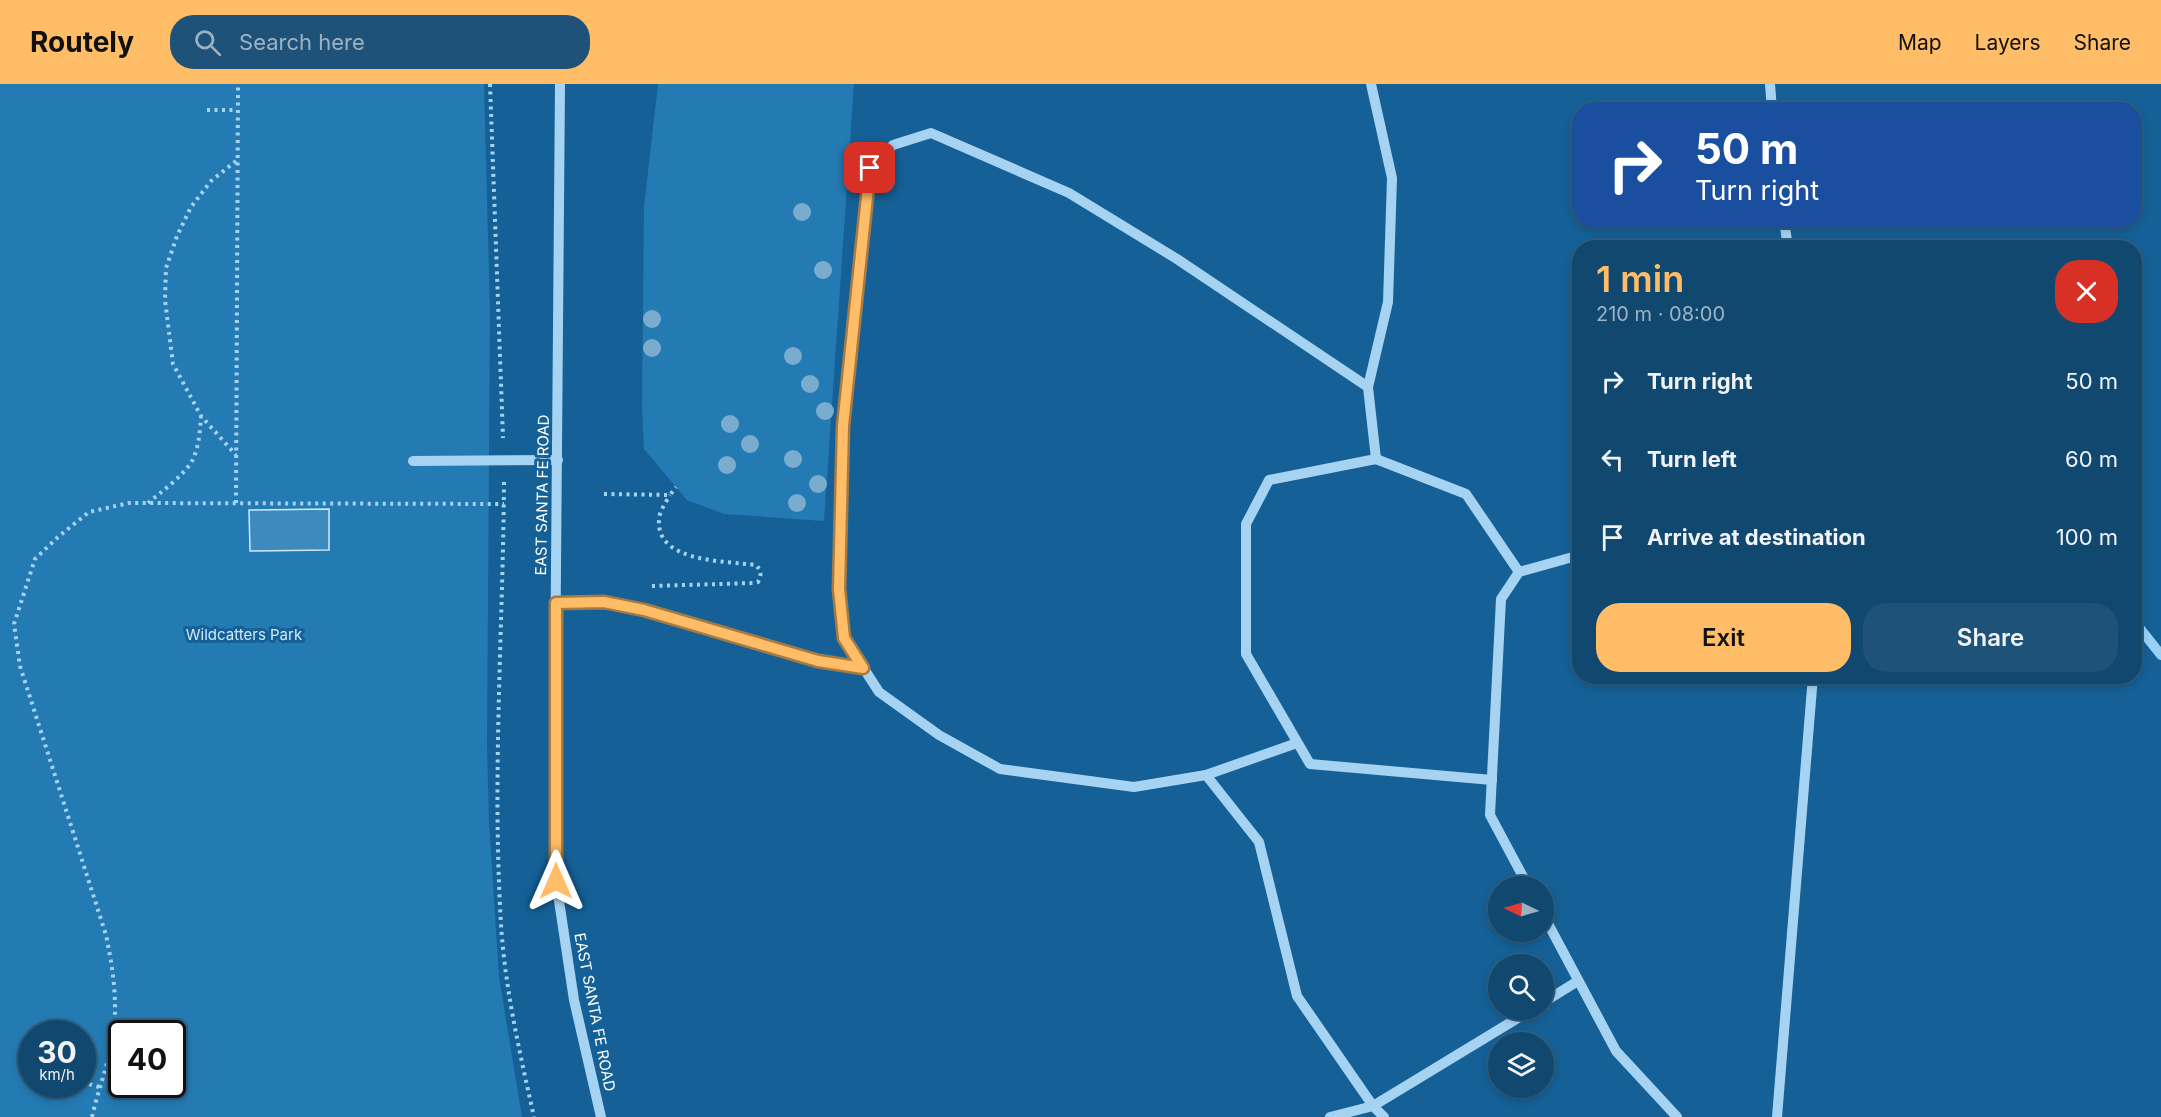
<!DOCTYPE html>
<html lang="en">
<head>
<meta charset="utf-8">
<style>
	:root { --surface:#104870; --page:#1e5278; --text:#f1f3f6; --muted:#9cb2c3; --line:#306083; --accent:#ffbd67 }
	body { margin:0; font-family:Inter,sans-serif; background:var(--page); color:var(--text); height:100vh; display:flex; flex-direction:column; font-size:22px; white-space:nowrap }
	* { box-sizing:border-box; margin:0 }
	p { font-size:20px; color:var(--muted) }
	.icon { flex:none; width:33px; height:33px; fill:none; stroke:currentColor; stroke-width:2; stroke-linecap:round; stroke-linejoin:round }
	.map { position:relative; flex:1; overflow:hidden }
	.drawer { position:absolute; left:1572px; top:156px; width:570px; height:444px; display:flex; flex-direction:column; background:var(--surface); border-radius:24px; box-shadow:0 3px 9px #0003,0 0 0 2px var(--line) }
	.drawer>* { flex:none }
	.guide { position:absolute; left:1572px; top:18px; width:570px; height:126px; border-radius:24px; box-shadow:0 3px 9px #0003,0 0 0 2px var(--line); background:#1a4fa0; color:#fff; overflow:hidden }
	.needle { width:39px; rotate:275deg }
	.buttons { position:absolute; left:1488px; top:792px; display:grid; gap:12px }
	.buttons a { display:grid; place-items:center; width:66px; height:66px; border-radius:50%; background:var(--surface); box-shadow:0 3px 9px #0003,0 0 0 2px var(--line); font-size:30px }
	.speed { position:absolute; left:18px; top:936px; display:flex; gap:12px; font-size:30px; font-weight:700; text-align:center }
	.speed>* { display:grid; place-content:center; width:78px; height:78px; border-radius:50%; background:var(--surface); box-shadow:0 3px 9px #0003,0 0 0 2px var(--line); line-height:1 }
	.speed small { font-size:15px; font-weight:400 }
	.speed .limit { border:3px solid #111; border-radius:9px; background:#fff; color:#111 }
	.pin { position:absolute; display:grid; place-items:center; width:51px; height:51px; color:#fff; margin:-26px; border-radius:12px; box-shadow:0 3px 9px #0006 }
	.me { position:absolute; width:66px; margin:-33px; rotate:0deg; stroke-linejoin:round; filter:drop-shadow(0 0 4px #0008) }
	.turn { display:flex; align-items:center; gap:21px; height:126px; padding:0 24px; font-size:27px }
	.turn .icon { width:78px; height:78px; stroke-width:2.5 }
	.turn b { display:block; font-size:42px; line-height:51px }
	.round { display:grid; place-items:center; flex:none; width:63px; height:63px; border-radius:24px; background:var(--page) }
	.headline { display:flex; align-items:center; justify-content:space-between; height:102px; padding:0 24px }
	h1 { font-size:36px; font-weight:600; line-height:45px; color:var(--accent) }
	.action { display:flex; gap:12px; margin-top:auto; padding:12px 24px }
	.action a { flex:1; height:69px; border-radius:24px; background:var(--accent); color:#111; font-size:24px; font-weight:600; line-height:69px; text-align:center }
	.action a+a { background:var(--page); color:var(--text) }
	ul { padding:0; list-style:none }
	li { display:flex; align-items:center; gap:18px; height:78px; padding:0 24px }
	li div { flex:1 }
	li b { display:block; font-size:22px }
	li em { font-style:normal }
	header { display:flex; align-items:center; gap:36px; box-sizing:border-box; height:84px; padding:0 30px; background:var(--accent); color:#111 }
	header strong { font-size:28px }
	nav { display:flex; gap:33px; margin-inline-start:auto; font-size:21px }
	.search { width:420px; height:54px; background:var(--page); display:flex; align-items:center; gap:15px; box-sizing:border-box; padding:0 21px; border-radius:24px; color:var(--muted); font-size:22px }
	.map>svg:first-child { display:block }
	.green { fill:#247ab3; fill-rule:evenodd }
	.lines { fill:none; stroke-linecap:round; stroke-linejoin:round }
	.stream { stroke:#98d1f5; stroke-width:10 }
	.building { fill:#3d8abe; stroke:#cdeafc; stroke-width:1.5 }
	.path { stroke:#a6d3f2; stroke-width:4; stroke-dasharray:3 4.5; stroke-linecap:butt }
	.minor { stroke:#a6d3f2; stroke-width:10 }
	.tree { fill:#7aacce }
	.route-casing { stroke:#a67b43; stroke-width:15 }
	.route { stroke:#ffbd67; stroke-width:10 }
	.labels { text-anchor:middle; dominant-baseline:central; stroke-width:6; stroke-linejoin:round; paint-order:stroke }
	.street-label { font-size:15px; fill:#fff; stroke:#156096 }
	.park-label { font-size:15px; fill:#cdeafc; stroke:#156096 }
</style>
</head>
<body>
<header>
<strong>Routely</strong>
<div class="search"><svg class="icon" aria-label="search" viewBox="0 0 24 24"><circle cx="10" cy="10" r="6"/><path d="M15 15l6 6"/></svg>Search here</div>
<nav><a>Map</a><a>Layers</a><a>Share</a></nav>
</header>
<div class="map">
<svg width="2161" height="1033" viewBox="0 0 2161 1033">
	<rect width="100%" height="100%" fill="#156096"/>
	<g class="green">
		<path d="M0,0H484L490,228L487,662L489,738L499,893L522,1033H0ZM32,950H82V1000H32ZM122,950H172V1000H122Z"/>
		<polygon points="658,0 854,0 824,437 724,430 687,416 644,365 642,324 644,123"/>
	</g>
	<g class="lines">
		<polyline class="stream" points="2134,537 2161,571"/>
	</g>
	<polygon class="building" points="329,425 329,466 250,467 249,426"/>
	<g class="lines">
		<g class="path">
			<polyline points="490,0 503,354"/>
			<polyline points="207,26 237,26"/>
			<polyline points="236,77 211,97 191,123 177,152 166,184 165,216 173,280 201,332 236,371"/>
			<path d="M504,398C503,545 492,692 501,840C505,905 520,970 534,1033"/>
			<polyline points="604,410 670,411 676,403"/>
			<path d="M148,419C161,408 186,390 193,375C199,362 200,347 201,333"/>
			<polyline points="236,419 238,0"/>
			<path d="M652,502L754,499L758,498C762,490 761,487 756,481C727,477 656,479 659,436C659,428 666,418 670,411"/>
			<polyline points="82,998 99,1003"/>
			<path d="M92,1033C98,1006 109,979 113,952C118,918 113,885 106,851L20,582L14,540L35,475L58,453L89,428L129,419L504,420"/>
		</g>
		<g class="minor">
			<polyline points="560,0 555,605 556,797 574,916 601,1033"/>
			<polyline points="1371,0 1392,94 1388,218 1368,303 1376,375"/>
			<polyline points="1770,0 1772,26"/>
			<polyline points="1784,136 1788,164"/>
			<polyline points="413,377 558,376"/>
			<polyline points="556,519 604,518 644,526 818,577 863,584"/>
			<polyline points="1297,659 1206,691 1134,703 1000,685 939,651 879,608 844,554 839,505 843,342 870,84 893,61 931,49 1069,109 1177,175 1368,303"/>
			<polyline points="1206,691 1259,758 1297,912 1373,1022 1384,1033"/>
			<polyline points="1492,696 1310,680 1246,570 1246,440 1269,396 1376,375 1466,410 1519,488"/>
			<polyline points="1528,802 1490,731 1501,515 1519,488 1580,471"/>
			<polyline points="1544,832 1616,967 1677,1033"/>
			<polyline points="1544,918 1578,897"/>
			<polyline points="1330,1033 1373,1022 1531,926"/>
			<polyline points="1777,1033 1813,592"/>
		</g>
	</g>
	<g class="tree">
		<circle cx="802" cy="128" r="9"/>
		<circle cx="823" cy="186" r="9"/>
		<circle cx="652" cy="235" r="9"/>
		<circle cx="652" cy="264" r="9"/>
		<circle cx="793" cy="272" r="9"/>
		<circle cx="810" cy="300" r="9"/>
		<circle cx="825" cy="327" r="9"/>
		<circle cx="730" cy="340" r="9"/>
		<circle cx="750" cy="360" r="9"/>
		<circle cx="793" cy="375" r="9"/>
		<circle cx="727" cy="381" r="9"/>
		<circle cx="818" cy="400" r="9"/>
		<circle cx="797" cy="419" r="9"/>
	</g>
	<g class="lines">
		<defs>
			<polyline id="route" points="556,797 556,519 604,518 644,526 818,577 863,584 844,554 839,505 843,342 870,84"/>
		</defs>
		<use href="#route" class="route-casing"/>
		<use href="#route" class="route"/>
	</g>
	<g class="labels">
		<g class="street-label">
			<text transform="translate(542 411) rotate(-89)">EAST SANTA FE ROAD</text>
			<text transform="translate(595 928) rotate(79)">EAST SANTA FE ROAD</text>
		</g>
		<g class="park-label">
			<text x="244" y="550">Wildcatters Park</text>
		</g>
	</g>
</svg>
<div class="buttons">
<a><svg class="needle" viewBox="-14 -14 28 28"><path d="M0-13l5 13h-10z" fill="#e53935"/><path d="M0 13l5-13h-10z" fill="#9cb2c3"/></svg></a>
<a><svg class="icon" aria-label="search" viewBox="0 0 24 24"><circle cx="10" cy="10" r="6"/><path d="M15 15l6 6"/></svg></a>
<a><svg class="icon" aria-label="layers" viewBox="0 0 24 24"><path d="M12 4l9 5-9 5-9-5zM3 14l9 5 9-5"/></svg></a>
</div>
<div class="speed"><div>30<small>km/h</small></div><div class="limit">40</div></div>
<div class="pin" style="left:870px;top:84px;background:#d93025"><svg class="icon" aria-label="arrive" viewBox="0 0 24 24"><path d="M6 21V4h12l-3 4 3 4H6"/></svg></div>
<svg class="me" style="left:556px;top:797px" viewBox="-20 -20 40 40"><path d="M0-17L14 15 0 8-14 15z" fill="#ffbd67" stroke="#fff" stroke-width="4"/></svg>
<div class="guide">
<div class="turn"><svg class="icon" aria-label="right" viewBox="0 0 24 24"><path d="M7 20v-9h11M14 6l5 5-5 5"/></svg><div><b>50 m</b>Turn right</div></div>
</div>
<section class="drawer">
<div class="headline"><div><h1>1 min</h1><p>210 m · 08:00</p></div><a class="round" style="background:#d93025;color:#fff"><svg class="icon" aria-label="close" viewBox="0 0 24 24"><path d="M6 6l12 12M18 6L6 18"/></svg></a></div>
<ul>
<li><svg class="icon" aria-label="right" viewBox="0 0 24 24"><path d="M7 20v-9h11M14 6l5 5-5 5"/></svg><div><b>Turn right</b></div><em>50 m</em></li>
<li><svg class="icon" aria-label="left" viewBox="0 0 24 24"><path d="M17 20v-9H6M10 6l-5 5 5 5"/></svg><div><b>Turn left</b></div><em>60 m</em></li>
<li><svg class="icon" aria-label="arrive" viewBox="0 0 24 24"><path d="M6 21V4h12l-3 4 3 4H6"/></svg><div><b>Arrive at destination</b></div><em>100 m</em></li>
</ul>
<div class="action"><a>Exit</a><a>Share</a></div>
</section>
</div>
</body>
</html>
